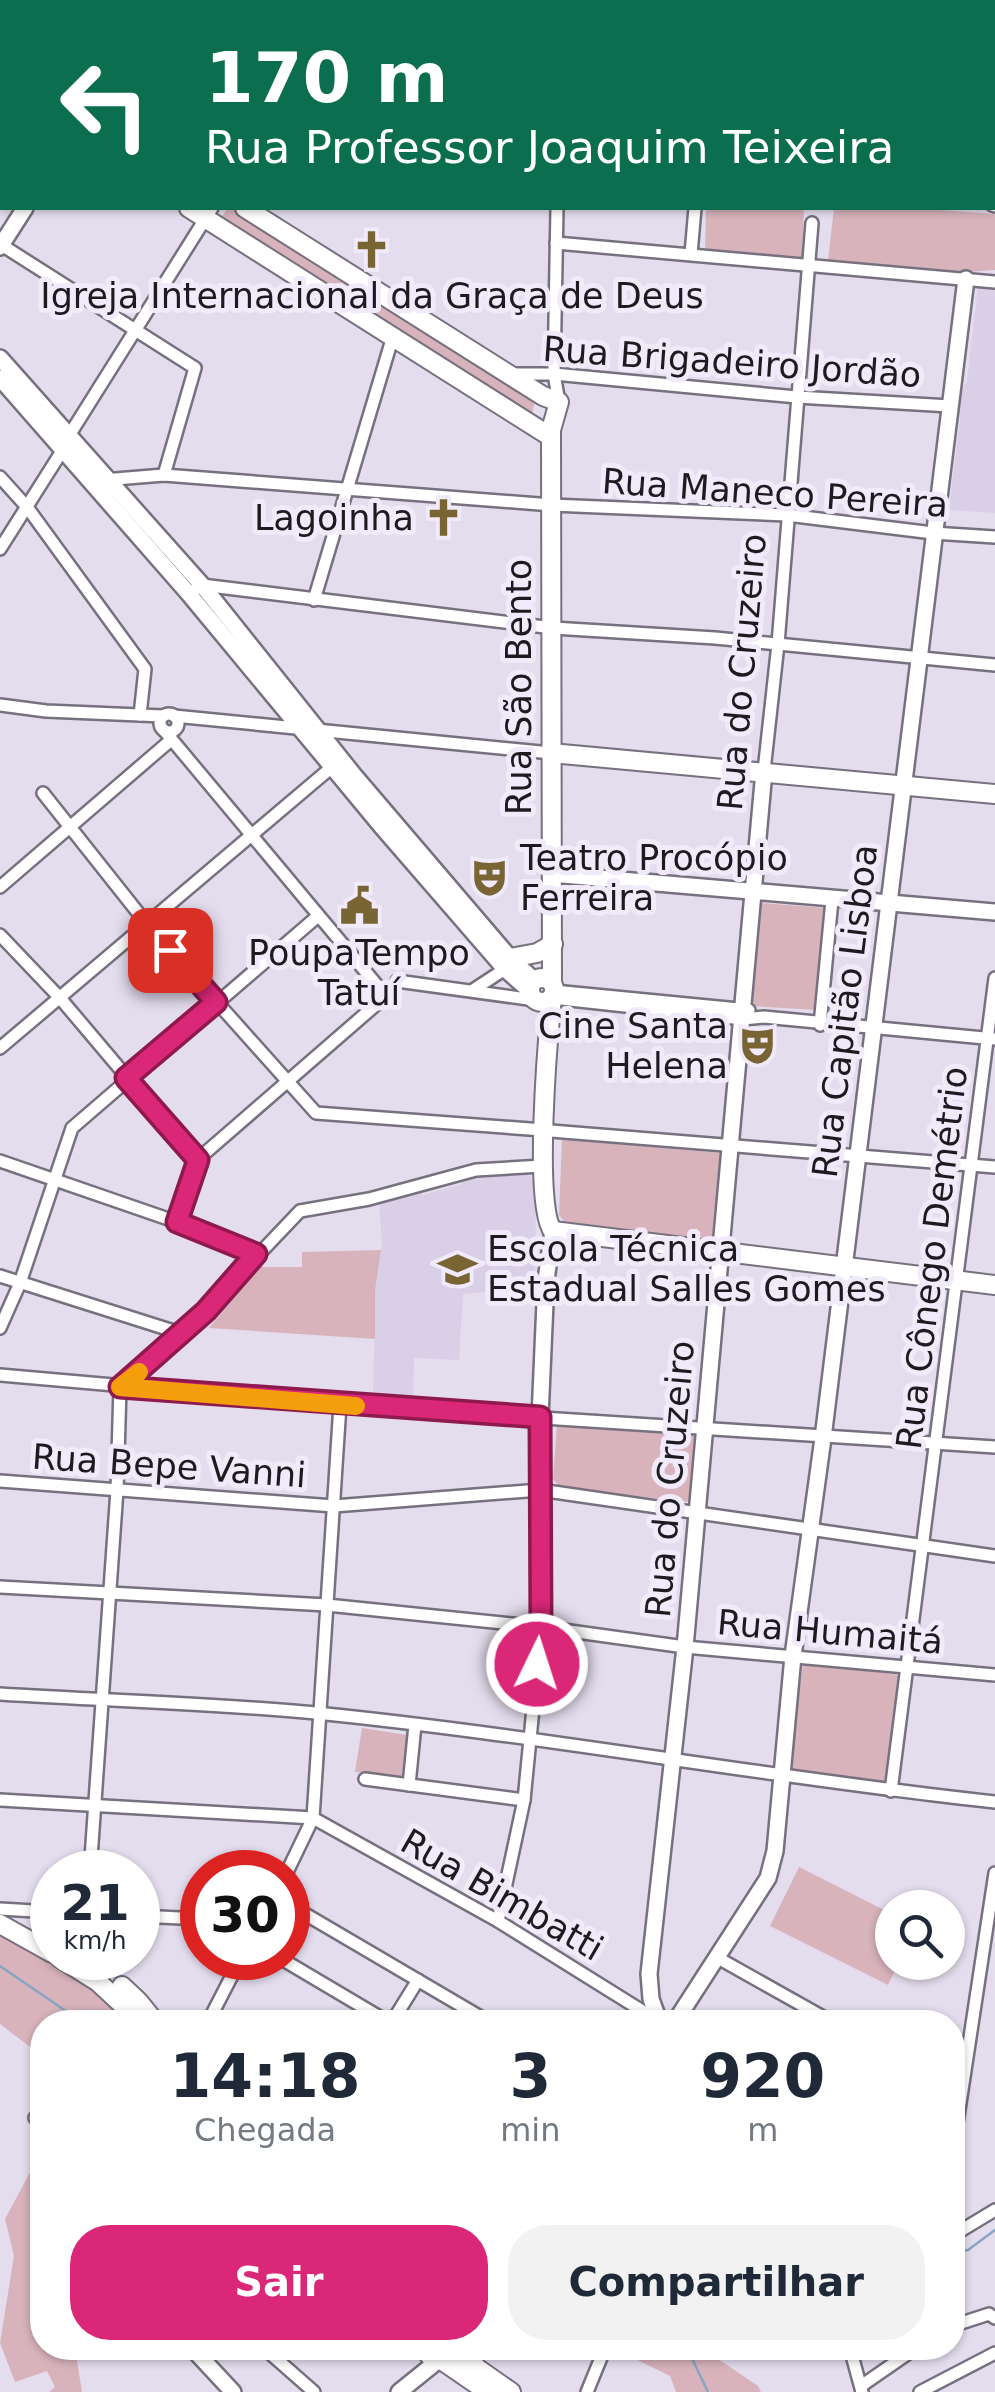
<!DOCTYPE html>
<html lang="pt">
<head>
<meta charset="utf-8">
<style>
	:root { --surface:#fff; --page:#f2f2f3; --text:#1f2937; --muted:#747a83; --accent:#db2777 }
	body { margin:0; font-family:"DejaVu Sans",sans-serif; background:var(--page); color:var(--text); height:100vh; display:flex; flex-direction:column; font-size:38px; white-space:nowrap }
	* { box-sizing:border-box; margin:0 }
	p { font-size:32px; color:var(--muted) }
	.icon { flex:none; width:55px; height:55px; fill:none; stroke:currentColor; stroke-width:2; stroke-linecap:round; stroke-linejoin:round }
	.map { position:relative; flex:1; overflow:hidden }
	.panel { position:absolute; left:30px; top:2010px; width:935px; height:350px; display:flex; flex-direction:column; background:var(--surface); border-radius:40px; box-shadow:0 2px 8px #0004 }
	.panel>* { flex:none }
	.banner { position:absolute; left:0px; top:0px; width:995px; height:210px; box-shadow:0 2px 8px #0004; background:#0b6e4f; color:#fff; overflow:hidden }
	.controls { position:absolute; left:875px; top:1890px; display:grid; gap:20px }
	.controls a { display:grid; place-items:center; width:90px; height:90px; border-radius:50%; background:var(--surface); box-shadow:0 2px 8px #0004; font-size:50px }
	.speed { position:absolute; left:30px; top:1850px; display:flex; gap:20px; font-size:50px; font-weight:700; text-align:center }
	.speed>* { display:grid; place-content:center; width:130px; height:130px; border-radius:50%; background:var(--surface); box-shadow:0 2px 8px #0004; line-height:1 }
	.speed small { font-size:25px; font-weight:400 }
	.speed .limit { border:15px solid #d22; background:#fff; color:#111 }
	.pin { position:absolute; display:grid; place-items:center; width:85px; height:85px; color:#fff; margin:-42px; border-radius:20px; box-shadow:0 5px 15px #0006 }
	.me { position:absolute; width:110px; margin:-55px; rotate:4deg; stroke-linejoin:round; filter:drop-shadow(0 0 8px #0008) }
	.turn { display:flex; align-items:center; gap:35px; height:210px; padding:0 40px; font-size:45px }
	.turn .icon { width:130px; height:130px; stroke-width:2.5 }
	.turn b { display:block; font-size:70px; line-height:85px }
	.eta { display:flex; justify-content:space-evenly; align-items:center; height:170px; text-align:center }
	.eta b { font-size:60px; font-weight:800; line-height:70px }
	.action { display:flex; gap:20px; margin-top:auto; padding:20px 40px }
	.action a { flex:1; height:115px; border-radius:40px; background:var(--accent); color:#fff; font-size:40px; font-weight:800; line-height:115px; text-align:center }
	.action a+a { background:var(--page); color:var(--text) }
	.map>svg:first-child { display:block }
	.built { fill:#d9cfe7 }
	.green { fill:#d8b3bc }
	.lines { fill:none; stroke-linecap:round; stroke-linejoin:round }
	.stream { stroke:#88a5c1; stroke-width:2.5 }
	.street-casing { stroke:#77707f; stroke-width:16 }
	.secondary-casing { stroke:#77707f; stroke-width:20 }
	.primary-casing { stroke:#77707f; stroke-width:22 }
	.street { stroke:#fff; stroke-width:11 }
	.secondary { stroke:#fff; stroke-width:15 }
	.primary { stroke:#fff; stroke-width:18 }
	.route-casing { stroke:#8e194d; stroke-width:25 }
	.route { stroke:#db2777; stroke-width:18 }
	.slow { stroke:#f59e0b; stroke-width:18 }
	.labels { text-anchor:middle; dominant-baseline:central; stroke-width:10; stroke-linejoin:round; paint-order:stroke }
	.poi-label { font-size:35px; fill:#1d1a20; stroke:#f1eafb }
	.street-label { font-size:35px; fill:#1d1a20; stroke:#f1eafb }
</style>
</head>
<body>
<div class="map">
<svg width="995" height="2392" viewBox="0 0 995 2392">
	<rect width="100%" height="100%" fill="#e4ddee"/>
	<g class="built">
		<polygon points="978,285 995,286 995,513 949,510 960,418 956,409 958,389 967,383"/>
		<polygon points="522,1171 536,1180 535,1288 463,1294 459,1360 414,1358 413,1400 373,1398 375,1291 382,1243 379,1202 421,1192 423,1195 461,1184 476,1172"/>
	</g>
	<g class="green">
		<polygon points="573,0 891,0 573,2"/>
		<polygon points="228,208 235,208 510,377 536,395 532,415 220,219"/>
		<polygon points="706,208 804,208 802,260 705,252"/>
		<polygon points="834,208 915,208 995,214 995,270 968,272 828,260"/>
		<polygon points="761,903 826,908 816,1010 751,1006"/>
		<polygon points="562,1139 720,1153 712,1244 567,1225 559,1215"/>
		<polygon points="381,1250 375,1291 375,1339 209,1328 260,1267 302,1267 302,1252"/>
		<polygon points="557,1424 697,1433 690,1502 561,1488 553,1479"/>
		<polygon points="803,1663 900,1675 887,1782 790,1769"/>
		<polygon points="362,1728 407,1735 402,1776 355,1772"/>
		<polygon points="799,1867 892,1914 892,1962 899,1963 888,1985 770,1926"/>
		<path d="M0,1935C40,1956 101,1984 124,2022H42V2056L0,2024Z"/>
		<polygon points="42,2150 42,2348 75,2348 82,2392 49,2392 55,2387 47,2371 15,2382 0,2343 14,2256 5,2219"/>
		<polygon points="631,2348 702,2348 758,2386 761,2392 676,2392 670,2376 625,2354"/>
	</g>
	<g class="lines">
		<g class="stream">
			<polyline points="0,1966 82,2022"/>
			<polyline points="952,2253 968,2250 995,2230"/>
			<polyline points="687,2348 708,2392"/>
		</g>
		<defs>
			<g id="street">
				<polyline points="96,0 102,2"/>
				<polyline points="333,0 340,2"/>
				<polyline points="205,2 206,0"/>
				<polyline points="404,2 404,0"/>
				<polyline points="560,2 560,0"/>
				<polyline points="900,2 900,0"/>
				<polyline points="992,205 995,206"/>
				<polyline points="557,208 554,374 559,402"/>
				<polyline points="556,243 995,282"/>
				<polyline points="0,244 195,368 164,475"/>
				<polyline points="691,254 695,208"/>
				<polyline points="513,374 554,374 797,397 950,406"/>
				<polyline points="70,434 212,208"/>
				<polyline points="0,477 27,507 145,669 140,715"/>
				<polyline points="103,480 164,475 552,505 787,515 933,533 995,537"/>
				<polyline points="0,549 62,451"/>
				<polyline points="189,594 202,585 553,628 715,638 995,665"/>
				<polyline points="314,600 393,336"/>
				<polyline points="0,705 46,711 163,716"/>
				<circle cx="169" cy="723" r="9"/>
				<polyline points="174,716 551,753"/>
				<polyline points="163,729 386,996 197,1160"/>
				<polyline points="764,771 778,644 812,223"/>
				<polyline points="43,793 147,924 316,1113 543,1130"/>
				<polyline points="0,887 171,740"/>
				<polyline points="0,935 60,998 197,1160"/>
				<polyline points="397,981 535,1000"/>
				<polyline points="473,990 505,969 508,962"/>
				<polyline points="554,991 749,1010"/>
				<polyline points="552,998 743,1019 764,1017 995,1039"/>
				<polyline points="820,1025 832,900"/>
				<polyline points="0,1048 332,767"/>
				<polyline points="551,1131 995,1167"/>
				<polyline points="0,1161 177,1222 256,1254"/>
				<polyline points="177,1222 197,1160"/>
				<polyline points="0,1276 183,1334"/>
				<polyline points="0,1328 20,1283 72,1128 318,916"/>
				<polyline points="0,1375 340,1405 995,1447"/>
				<polyline points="0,1481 334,1506 540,1490 995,1556"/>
				<polyline points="0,1587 327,1605 541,1627 685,1647 995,1675"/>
				<path d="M0,1694C108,1701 218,1703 326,1714C550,1737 771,1778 995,1802"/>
				<polyline points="365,1779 524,1800"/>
				<polyline points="409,1785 415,1725"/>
				<polyline points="891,1791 995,978"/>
				<polyline points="0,1800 313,1818 498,1921 660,2022"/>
				<polyline points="90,1872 117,1490 120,1387 183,1334 300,1211 369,1199 476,1170 542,1166"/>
				<polyline points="287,1872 313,1818 340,1405"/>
				<polyline points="288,1904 489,2022"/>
				<polyline points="0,1909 52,1912"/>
				<polyline points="138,1916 202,1919"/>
				<polyline points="498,1921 524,1800 541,1627 540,1417"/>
				<polyline points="280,1958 388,2022"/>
				<polyline points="718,1958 832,2022"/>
				<polyline points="208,2022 241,1958"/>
				<polyline points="392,2022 418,1980"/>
				<polyline points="35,2118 42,2118"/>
				<polyline points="952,2156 995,1873"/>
				<polyline points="952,2236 995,2210"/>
				<polyline points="952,2326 989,2314 995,2318"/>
				<polyline points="264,2348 314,2392"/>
				<polyline points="850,2348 862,2392"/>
				<polyline points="861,2386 916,2348"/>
				<polyline points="587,2392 605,2348"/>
				<polyline points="920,2392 995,2353"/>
			</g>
			<g id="secondary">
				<polyline points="0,58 2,59"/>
				<polyline points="0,84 2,85"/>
				<polyline points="0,247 25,208"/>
				<polyline points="0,358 202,585 353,774 510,958 535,981"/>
				<polyline points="0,378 189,594 382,827 505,969 531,992"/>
				<polyline points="551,874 995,912"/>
				<polyline points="540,1417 546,1280 553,1231"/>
				<polyline points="659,2021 651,1999 649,1974 685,1647 764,771"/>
				<polyline points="675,2022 768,1878 775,1851 793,1656 823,1438 966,279"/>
				<polyline points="192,2348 233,2392"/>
				<polyline points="399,2392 440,2359"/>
			</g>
			<g id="primary">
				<polyline points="0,24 2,27"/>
				<polyline points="0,41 2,44"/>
				<polyline points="189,208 551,437"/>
				<polyline points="245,208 543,396 559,402 551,430 552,983"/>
				<polyline points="551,753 995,794"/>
				<polyline points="510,958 537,953 553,944"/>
				<circle cx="542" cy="990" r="12"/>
				<path d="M552,998C548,1035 533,1208 553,1231"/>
				<polyline points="553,1231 995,1285"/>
				<polyline points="0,1924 52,1953"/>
				<polyline points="60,1958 98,1982 141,2022"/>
				<polyline points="122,1986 138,2001 155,2022"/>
				<polyline points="424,2348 430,2356 440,2359 488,2392"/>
				<polyline points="458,2348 478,2369 511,2392"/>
			</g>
		</defs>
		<use href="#street" class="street-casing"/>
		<use href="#secondary" class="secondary-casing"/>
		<use href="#primary" class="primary-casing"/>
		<use href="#street" class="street"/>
		<use href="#secondary" class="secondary"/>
		<use href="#primary" class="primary"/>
	</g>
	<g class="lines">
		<defs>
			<polyline id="route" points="170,950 216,1002 126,1078 198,1160 177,1222 256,1254 206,1311 120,1387 540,1417 541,1627 537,1664"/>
		</defs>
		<use href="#route" class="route-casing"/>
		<use href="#route" class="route"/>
		<polyline class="slow" points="139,1372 120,1387 356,1406"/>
	</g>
	<defs>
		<symbol id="church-bare" viewBox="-9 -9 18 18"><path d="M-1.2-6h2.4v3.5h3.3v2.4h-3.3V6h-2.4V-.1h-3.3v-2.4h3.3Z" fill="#796534" stroke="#f1eafb" stroke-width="2.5" paint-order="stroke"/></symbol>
		<symbol id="theatre-bare" viewBox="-9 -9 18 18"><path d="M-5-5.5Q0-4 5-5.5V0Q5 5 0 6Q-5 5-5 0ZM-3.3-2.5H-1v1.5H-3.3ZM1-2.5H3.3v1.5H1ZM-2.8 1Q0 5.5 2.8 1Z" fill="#796534" stroke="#f1eafb" stroke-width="2.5" paint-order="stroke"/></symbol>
		<symbol id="civic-bare" viewBox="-9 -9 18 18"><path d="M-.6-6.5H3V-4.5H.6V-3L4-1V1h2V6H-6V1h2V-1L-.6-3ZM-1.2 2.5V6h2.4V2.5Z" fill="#796534" stroke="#f1eafb" stroke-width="2.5" paint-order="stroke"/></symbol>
		<symbol id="university-bare" viewBox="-9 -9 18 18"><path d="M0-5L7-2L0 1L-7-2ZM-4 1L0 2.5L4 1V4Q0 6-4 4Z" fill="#796534" stroke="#f1eafb" stroke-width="2.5" paint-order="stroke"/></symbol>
	</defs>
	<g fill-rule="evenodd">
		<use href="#church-bare" x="344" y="222" width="55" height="55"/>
		<use href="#church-bare" x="416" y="490" width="55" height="55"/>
		<use href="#theatre-bare" x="462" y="850" width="55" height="55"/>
		<use href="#civic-bare" x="332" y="878" width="55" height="55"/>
		<use href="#theatre-bare" x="730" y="1018" width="55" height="55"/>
		<use href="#university-bare" x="430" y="1242" width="55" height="55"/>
	</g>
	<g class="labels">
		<g class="poi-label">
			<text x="372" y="296">Igreja Internacional da Graça de Deus</text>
			<text x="414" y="518" text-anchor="end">Lagoinha</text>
			<text x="520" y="858" text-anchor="start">Teatro Procópio<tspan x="520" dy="40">Ferreira</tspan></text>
			<text x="359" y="953">PoupaTempo<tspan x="359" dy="40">Tatuí</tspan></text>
			<text x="728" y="1026" text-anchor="end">Cine Santa<tspan x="728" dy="40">Helena</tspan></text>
			<text x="487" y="1249" text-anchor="start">Escola Técnica<tspan x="487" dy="40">Estadual Salles Gomes</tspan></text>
		</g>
		<g class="street-label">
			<text transform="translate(732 362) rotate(4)">Rua Brigadeiro Jordão</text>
			<text transform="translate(775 493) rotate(4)">Rua Maneco Pereira</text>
			<text transform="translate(742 672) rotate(-85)">Rua do Cruzeiro</text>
			<text transform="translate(519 687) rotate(-90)">Rua São Bento</text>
			<text transform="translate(845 1011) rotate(-83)">Rua Capitão Lisboa</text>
			<text transform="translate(932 1258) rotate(-83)">Rua Cônego Demétrio</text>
			<text transform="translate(169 1466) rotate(4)">Rua Bepe Vanni</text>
			<text transform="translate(670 1479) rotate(-85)">Rua do Cruzeiro</text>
			<text transform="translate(830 1632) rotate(5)">Rua Humaitá</text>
			<text transform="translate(502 1895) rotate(30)">Rua Bimbatti</text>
		</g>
	</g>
</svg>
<div class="controls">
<a><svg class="icon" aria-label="search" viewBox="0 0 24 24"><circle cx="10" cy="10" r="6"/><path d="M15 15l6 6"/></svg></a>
</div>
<div class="speed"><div>21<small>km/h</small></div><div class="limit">30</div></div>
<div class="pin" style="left:170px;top:950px;background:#d93025"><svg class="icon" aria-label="arrive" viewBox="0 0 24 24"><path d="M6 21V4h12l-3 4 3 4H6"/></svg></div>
<svg class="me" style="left:537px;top:1664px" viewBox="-20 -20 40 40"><circle r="17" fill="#db2777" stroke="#fff" stroke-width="3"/><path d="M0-11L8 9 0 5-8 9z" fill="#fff"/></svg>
<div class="banner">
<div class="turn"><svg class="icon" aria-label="left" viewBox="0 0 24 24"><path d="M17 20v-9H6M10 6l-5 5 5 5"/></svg><div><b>170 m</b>Rua Professor Joaquim Teixeira</div></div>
</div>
<section class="panel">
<div class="eta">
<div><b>14:18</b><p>Chegada</p></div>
<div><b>3</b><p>min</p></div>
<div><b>920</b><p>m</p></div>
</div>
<div class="action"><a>Sair</a><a>Compartilhar</a></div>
</section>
</div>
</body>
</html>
